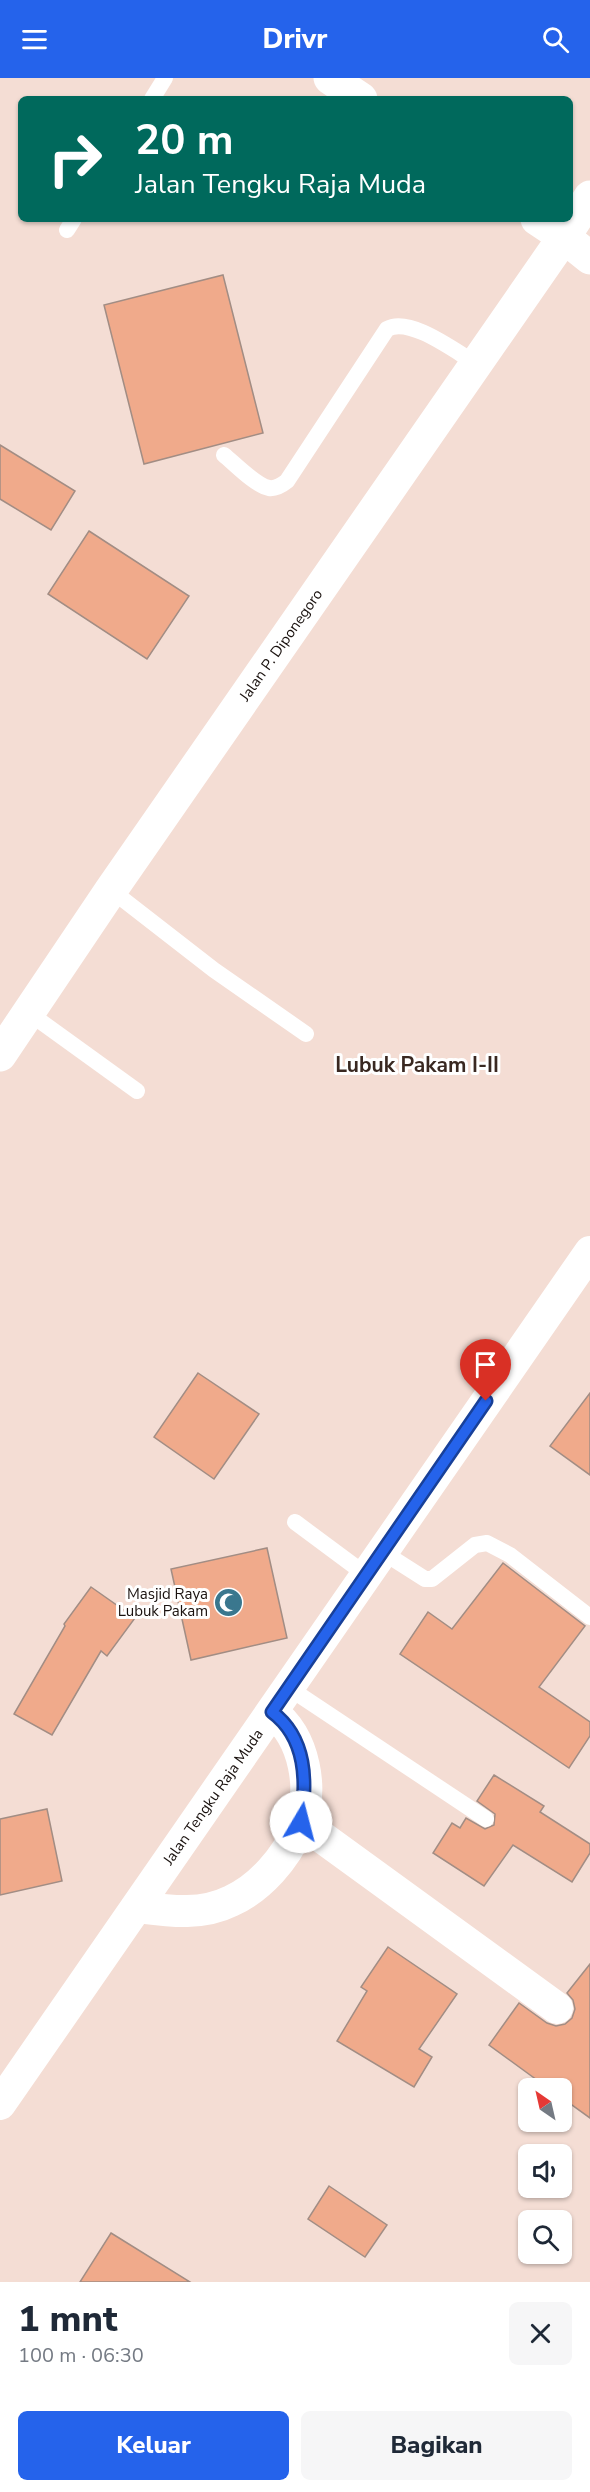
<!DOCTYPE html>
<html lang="id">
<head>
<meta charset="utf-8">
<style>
	:root { --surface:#fff; --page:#f6f6f7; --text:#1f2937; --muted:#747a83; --accent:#2563eb }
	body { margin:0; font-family:"Nunito Sans",sans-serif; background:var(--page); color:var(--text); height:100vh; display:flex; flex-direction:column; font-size:22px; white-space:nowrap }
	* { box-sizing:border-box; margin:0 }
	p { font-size:20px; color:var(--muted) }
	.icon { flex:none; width:33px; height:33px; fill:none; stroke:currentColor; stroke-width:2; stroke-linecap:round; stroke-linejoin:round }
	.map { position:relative; height:2204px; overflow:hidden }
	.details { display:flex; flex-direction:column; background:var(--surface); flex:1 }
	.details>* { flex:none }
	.guide { position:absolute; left:18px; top:18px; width:555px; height:126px; border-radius:9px; box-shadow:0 2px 4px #0004; background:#00695c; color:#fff; overflow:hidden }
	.needle { width:39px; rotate:326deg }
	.buttons { position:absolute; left:518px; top:2000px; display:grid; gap:12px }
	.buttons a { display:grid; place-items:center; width:54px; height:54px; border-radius:9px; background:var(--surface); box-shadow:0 2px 4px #0004; font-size:30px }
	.pin { position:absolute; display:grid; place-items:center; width:51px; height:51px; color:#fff; margin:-62px -26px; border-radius:50% 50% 50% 0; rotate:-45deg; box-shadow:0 0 6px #0007 }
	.pin .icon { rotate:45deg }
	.me { position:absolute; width:66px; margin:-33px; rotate:8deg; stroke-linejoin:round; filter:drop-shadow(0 0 4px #0008) }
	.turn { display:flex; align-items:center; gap:21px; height:126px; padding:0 18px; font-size:27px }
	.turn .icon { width:78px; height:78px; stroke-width:2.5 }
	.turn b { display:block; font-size:42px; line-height:51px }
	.round { display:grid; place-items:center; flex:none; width:63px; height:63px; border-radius:9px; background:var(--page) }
	.overview { display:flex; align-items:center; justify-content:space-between; height:102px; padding:0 18px }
	h1 { font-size:36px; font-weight:800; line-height:45px }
	.action { display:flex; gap:12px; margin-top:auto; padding:12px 18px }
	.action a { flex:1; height:69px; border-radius:9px; background:var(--accent); color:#fff; font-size:24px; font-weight:800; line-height:69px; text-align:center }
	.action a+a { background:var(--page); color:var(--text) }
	header { display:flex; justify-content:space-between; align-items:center; height:78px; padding:0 18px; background:var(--accent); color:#fff; font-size:27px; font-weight:800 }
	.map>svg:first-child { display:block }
	.building { fill:#f0aa8b; stroke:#a28d84; stroke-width:1.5 }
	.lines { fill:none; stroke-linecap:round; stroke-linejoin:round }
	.lane { stroke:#fff; stroke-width:16 }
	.street { stroke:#fff; stroke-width:32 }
	.secondary { stroke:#fff; stroke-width:33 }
	.primary { stroke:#fff; stroke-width:33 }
	.route-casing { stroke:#184099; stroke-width:15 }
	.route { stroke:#2563eb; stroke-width:10 }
	.labels { text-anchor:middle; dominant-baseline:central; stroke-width:6; stroke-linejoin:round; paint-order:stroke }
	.street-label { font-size:15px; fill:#19110e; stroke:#fff }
	.poi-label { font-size:15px; fill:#19110e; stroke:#fff; text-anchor:end }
	.district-label { font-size:21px; font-weight:bold; fill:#392821; stroke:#fff }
</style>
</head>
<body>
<header><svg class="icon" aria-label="menu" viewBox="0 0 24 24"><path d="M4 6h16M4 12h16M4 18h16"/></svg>Drivr<svg class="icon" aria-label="search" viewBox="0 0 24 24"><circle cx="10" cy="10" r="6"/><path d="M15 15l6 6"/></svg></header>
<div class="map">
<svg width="590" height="2204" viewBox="0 0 590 2204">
	<rect width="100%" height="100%" fill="#f4ddd4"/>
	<g class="building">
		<polygon points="223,197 263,355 144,386 104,227"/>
		<polygon points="0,367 75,413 51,452 0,421"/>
		<polygon points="89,453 189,518 147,581 48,516"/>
		<polygon points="198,1295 259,1336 214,1401 154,1359"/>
		<polygon points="590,1315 590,1397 550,1368"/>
		<polygon points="267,1470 287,1560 191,1582 171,1491"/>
		<polygon points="503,1485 585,1548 539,1609 590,1644 590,1658 569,1690 400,1576 428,1534 452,1551"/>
		<polygon points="91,1509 135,1540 107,1578 101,1573 52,1657 14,1636 65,1548 64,1546"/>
		<polygon points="494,1697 544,1728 540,1734 590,1766 590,1775 572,1804 513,1767 484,1808 433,1775 452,1745 460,1750 466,1740 485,1751 494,1747 495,1736 477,1723"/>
		<polygon points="47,1731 62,1803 0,1817 0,1741"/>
		<polygon points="388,1869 457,1916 419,1971 432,1979 414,2009 337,1963 367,1913 361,1909"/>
		<polygon points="590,1886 590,2040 561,2019 561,2010 548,2010 489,1967 519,1925 547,1945 556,1948 565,1946 572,1940 575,1931 573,1922 567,1915"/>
		<polygon points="329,2108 387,2147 365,2179 308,2141"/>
		<polygon points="111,2155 190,2204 80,2204"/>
	</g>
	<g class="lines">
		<g class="lane">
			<polyline points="152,21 165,0"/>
			<polyline points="67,152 74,141"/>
			<path d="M224,377C234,385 256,408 269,410C276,411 282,407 287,403L387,251C410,238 456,274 477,286"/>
			<polyline points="111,812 214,892 306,956"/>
			<polyline points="29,935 137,1013"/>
			<polyline points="295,1444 365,1496"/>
			<polyline points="381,1473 425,1501 432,1501 475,1467 487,1465 510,1477 590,1539"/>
			<polyline points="289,1610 486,1741"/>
		</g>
		<g class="street">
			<polyline points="301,1744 557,1930"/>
			<path d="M137,1829C169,1833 201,1838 231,1823C260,1810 286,1780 298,1751C315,1713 305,1659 272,1634"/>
			<polyline points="0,2026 590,1174"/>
		</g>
		<polyline class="secondary" points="0,977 111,812 564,159 590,180"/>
		<g class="primary">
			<polyline points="330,0 361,21"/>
			<polyline points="537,141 564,159 590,119"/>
		</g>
	</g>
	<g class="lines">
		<defs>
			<path id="route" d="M301,1744C307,1704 307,1660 272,1634L486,1323"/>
		</defs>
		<use href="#route" class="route-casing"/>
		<use href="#route" class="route"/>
	</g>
	<defs>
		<symbol id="mosque-disc" viewBox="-11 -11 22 22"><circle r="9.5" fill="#3a778e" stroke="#fff"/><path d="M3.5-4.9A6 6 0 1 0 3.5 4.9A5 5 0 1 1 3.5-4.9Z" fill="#fff"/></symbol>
	</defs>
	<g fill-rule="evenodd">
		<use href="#mosque-disc" x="212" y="1508" width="33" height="33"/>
	</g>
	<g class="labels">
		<g class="street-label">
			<text transform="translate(281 567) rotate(-55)">Jalan P. Diponegoro</text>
			<text transform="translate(213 1719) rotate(-55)">Jalan Tengku Raja Muda</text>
		</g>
		<g class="poi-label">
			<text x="208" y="1516">Masjid Raya<tspan x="208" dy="17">Lubuk Pakam</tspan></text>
		</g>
		<g class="district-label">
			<text x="417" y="987">Lubuk Pakam I-II</text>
		</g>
	</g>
</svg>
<div class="buttons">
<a><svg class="needle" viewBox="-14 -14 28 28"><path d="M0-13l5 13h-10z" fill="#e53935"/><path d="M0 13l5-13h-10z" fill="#747a83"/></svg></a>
<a><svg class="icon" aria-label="sound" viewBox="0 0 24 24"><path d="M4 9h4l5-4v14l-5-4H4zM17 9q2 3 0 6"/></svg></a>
<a><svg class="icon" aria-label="search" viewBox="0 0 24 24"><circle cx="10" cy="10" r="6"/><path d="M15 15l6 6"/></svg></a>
</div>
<div class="pin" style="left:486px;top:1323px;background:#d93025"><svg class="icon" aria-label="arrive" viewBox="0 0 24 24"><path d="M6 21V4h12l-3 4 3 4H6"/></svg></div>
<svg class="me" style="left:301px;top:1744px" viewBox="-20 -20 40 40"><circle r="19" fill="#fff"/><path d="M0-13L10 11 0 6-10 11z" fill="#2563eb"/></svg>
<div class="guide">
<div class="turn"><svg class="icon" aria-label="right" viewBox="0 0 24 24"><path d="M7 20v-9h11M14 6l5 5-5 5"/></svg><div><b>20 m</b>Jalan Tengku Raja Muda</div></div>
</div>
</div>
<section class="details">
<div class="overview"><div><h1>1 mnt</h1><p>100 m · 06:30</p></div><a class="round"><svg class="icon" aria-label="close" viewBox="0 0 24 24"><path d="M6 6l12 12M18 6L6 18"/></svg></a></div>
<div class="action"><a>Keluar</a><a>Bagikan</a></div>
</section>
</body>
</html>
